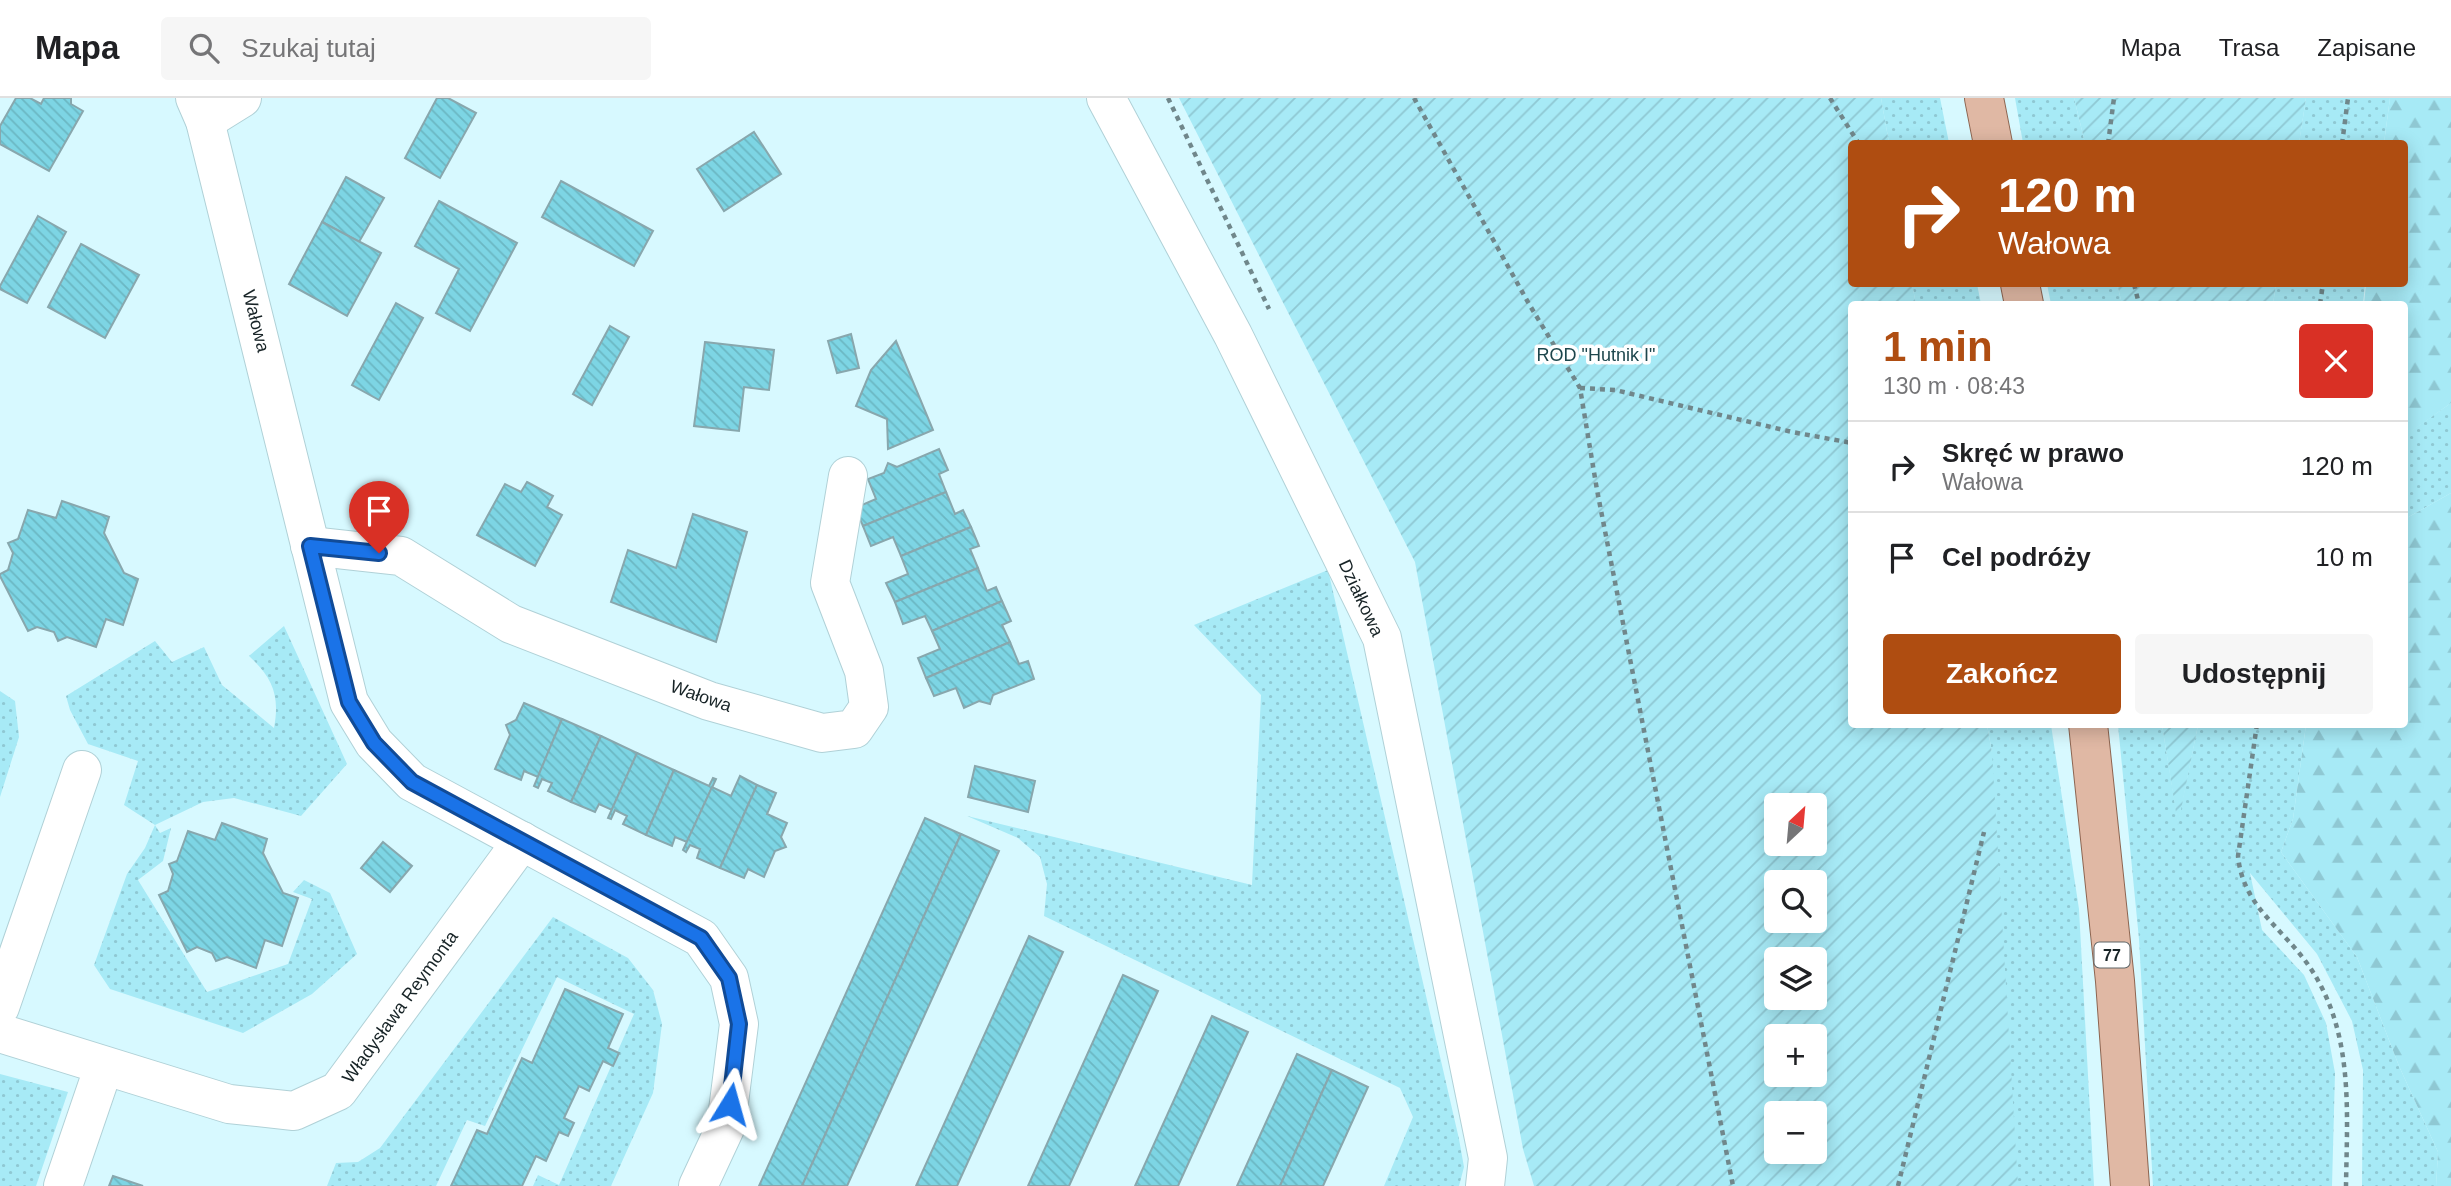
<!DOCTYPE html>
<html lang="pl">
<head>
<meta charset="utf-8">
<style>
	:root { --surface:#fff; --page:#f6f6f6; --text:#202124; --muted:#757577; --line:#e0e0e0; --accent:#af4d11 }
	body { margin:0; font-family:Arial,sans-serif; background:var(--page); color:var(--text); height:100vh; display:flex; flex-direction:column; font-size:26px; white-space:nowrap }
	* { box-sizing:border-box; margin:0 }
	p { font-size:23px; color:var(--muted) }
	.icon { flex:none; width:38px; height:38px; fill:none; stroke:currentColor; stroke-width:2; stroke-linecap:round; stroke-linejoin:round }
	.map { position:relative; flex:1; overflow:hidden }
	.drawer { position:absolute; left:1848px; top:203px; width:560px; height:427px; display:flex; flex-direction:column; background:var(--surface); border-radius:7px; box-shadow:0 4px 18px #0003 }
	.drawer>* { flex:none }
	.banner { position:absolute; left:1848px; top:42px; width:560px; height:147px; border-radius:7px; box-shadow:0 4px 18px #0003; background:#af4d11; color:#fff; overflow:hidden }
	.needle { width:46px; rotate:26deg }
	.controls { position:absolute; left:1764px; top:695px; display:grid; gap:14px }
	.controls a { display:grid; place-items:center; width:63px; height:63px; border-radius:7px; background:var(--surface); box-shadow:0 4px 18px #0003; font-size:35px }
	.pin { position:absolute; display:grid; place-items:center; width:60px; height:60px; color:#fff; margin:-72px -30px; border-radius:50% 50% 50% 0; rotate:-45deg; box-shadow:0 0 7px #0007 }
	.pin .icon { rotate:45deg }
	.me { position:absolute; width:77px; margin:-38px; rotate:8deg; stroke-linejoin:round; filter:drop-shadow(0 0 5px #0008) }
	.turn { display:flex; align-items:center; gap:24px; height:147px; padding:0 35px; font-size:32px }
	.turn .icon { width:91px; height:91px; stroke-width:2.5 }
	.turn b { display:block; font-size:49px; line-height:60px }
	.round { display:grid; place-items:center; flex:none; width:74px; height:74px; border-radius:7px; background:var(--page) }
	.summary { display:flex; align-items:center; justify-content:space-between; height:119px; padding:0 35px }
	h1 { font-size:42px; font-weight:700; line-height:52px; color:var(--accent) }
	.cta { display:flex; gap:14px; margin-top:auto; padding:14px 35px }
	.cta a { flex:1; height:80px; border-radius:7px; background:var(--accent); color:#fff; font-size:28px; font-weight:700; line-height:80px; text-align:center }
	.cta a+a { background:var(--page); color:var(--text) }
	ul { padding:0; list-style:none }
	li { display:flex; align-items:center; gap:21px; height:91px; padding:0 35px; border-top:2px solid var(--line) }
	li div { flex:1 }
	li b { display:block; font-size:26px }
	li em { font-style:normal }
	header { display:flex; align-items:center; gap:42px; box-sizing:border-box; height:98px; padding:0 35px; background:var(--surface); border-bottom:2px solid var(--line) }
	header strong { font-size:33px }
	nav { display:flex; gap:38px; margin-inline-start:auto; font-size:24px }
	.search { width:490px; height:63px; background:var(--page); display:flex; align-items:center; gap:18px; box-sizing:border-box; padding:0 24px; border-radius:7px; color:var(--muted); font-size:26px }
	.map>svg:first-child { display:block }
	.grass { fill:url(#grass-dots) }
	.forest { fill:url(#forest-firs) }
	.garden { fill:url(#garden-furrows); fill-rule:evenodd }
	.building { fill:url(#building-back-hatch); stroke:#88a7ad; stroke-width:2 }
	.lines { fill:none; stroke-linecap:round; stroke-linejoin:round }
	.minor-casing { stroke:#b0d1d7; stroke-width:40 }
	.major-casing { stroke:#8d6551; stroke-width:40 }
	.path { stroke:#70878b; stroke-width:4.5; stroke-dasharray:5 5; stroke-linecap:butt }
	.minor { stroke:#fff; stroke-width:38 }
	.major { stroke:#e0b8a4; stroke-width:38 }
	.route-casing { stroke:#114b97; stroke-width:18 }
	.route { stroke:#1a73e8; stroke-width:12 }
	.labels { text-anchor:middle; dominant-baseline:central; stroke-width:7; stroke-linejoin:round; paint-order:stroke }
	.shield { fill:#fff; stroke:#5d6567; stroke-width:2 }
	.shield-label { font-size:16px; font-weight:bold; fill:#172326 }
	.street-label { font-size:18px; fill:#172326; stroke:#fff }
	.park-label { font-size:18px; fill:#1d464c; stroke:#fff }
</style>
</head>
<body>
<header>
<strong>Mapa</strong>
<div class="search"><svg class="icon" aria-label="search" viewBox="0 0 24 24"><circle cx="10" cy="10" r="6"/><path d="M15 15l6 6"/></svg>Szukaj tutaj</div>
<nav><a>Mapa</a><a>Trasa</a><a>Zapisane</a></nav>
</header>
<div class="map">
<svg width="2451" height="1088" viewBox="0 0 2451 1088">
	<defs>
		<pattern id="grass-dots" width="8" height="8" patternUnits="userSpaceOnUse" patternTransform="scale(1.75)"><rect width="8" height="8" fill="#a7eaf6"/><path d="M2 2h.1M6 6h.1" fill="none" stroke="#8fc8d3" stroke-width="1.8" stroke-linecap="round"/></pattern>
		<pattern id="forest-firs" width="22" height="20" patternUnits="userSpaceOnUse" patternTransform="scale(1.75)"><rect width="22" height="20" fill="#a7eaf6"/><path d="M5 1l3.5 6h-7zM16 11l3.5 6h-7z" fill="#8fc8d3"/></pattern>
		<pattern id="garden-furrows" width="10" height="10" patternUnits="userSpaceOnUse" patternTransform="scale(1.75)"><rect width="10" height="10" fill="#a7eaf6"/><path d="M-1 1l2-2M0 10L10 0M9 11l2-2" fill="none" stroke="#8fc8d3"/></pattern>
		<pattern id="building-back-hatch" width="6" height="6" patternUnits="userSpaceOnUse" patternTransform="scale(1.75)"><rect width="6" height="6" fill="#7dd5e4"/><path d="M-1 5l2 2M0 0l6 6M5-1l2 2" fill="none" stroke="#6bb7c3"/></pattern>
	</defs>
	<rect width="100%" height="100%" fill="#d7f9ff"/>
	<g class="grass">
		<polygon points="1881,0 1940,0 1949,45 1889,45"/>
		<polygon points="2015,0 2074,0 2085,45 2023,45"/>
		<polygon points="2306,0 2390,0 2384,45 2299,45"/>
		<polygon points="1912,186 1977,186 1981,206 1916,206"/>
		<polygon points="2047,186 2117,186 2122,206 2051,206"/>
		<polygon points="2276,186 2365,186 2363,206 2273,206"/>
		<polygon points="2451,305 2451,395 2405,421 2404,338"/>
		<polygon points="1328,472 1459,1041 1464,1069 1459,1088 1384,1088 1413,1019 1400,990 1044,818 1047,786 1040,759 1018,740 967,718 1252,787 1261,597 1194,527"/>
		<path d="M284,528L347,666L301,718L234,700L203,704L155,727L160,735L171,730L163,763L138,782L207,894L288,866L312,801L293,794L304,782L330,795L357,856L312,896L243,935L110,891L94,867L127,776L145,750L155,727L124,707L138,663L88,646L70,612L66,598L155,543L172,564L204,549L222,587L274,630C280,598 273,580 249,558Z"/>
		<polygon points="0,593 15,603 19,639 0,699"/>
		<polygon points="1987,627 2051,627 2079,811 2094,1088 1906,1088 1992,654"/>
		<polygon points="2118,627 2162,627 2178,724 2198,627 2306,627 2293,721 2281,754 2357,859 2399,968 2438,1054 2436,1088 2362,1088 2363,972 2352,923 2317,856 2250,775 2262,832 2304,877 2326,925 2335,975 2332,1088 2153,1088 2139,841"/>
		<polygon points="553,819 628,860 653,892 662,926 653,995 611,1088 533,1088 538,1077 559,1087 634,916 557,879 485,1028 467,1022 436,1088 327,1088 336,1065 358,1064 380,1050"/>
		<polygon points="0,976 68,994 36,1088 0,1088"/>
	</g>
	<g class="forest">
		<polygon points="2390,0 2451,0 2451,305 2405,338 2404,206 2364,206 2366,186 2404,186 2404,46 2384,45"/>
		<polygon points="2451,395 2451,1088 2436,1088 2438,1054 2399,968 2357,859 2281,754 2293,721 2306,627 2404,626 2405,421"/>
	</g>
	<g class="garden">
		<path d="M1179,0H1881L1889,45L1852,46V186H1912L1916,206H1852V626L1987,627L1992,654L2018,1088H1534L1523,1051L1415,464ZM1776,707H1815V746H1776ZM1776,784H1815V822H1776ZM1776,861H1815V900H1776ZM1776,938H1815V976H1776ZM1776,1015H1815V1054H1776Z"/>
		<polygon points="2074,0 2306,0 2299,46 2085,45"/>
		<polygon points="2117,186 2276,186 2273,206 2122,206"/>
		<polygon points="2162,627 2198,627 2178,727"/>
	</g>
	<g class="building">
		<polygon points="16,0 30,0 41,6 44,0 71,0 71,6 83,13 49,73 0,46 0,28"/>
		<polygon points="437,0 448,0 476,15 440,80 405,60"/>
		<polygon points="754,34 781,76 724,113 697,71"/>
		<polygon points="346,79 384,100 359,144 322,124"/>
		<polygon points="561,83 653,133 634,168 542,119"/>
		<polygon points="439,103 517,145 470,233 436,215 459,171 415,148"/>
		<polygon points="38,118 66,134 27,205 0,191 0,188"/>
		<polygon points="322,124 381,155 347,218 289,186"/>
		<polygon points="81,146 139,177 105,240 48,209"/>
		<polygon points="396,205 423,220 379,302 352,287"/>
		<polygon points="610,228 629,239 592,307 573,296"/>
		<polygon points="851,236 859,270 837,275 828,243"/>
		<polygon points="896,243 933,332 888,351 887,321 856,308 871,272"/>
		<polygon points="705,244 774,252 769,292 744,289 739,333 694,328"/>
		<polygon points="939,351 948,372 939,376 946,394 863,428 855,410 876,401 868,381 884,375 888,365 897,369"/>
		<polygon points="527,384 553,398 547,409 562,417 535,468 477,437 505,386 521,394"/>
		<polygon points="946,394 955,416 963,412 971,429 901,458 893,439 871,448 863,428"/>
		<polygon points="62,403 109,419 104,435 124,475 138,481 123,527 106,521 96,549 67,539 58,543 54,534 37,529 28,533 0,478 0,476 8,472 13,455 8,445 18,441 28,412 56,420"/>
		<polygon points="693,416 747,434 716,544 611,504 628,452 676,470"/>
		<polygon points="971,429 979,448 970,451 978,470 895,504 886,485 908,476 901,458"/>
		<polygon points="978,470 987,493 996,489 1002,503 932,533 925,518 903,526 895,504"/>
		<polygon points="1002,503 1011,523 1002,527 1010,544 926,580 918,560 940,551 932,533"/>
		<polygon points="1010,544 1019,566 1028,563 1034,581 993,597 990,606 979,603 964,610 956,590 934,598 926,580"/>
		<polygon points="524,605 562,621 538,679 524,673 521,682 495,671 510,637 506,627 516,622"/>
		<polygon points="562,621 601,638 571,704 548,693 552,685 542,681 538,690 534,688"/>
		<polygon points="601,638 637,655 612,712 599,706 595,714 571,704"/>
		<polygon points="637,655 674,672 646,737 623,726 627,718 615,712 611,721 608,720"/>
		<polygon points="975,668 1035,683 1028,714 968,699"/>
		<polygon points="674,672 709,688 713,680 716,681 687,744 675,739 672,748 646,737"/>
		<polygon points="740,678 757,687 720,770 697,760 700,751 690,747 686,754 683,752 712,689 731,698"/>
		<polygon points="757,687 776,695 767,716 787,725 781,739 786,749 775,753 764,779 748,771 744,780 720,770"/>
		<polygon points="925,720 961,736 802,1088 759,1088"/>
		<polygon points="222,725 267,741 263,755 283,795 298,800 282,848 265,842 256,870 227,859 216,863 212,855 197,849 187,854 159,797 168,793 173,776 169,766 177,763 188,733 215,742"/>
		<polygon points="961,736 999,753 847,1088 802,1088"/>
		<polygon points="383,744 412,768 390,794 361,770"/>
		<polygon points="1029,838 1063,854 957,1088 916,1088"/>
		<polygon points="1123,877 1158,893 1069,1088 1028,1088"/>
		<polygon points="565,891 623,916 608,950 619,955 613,968 603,963 589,993 579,988 564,1020 574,1025 568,1038 559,1034 546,1063 536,1058 522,1088 451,1088 477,1032 487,1036 522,960 532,965"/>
		<polygon points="1212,918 1248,934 1178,1088 1135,1088"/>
		<polygon points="1297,956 1332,972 1280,1088 1237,1088"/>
		<polygon points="1332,972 1368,989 1323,1088 1280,1088"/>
		<polygon points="113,1078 143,1088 109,1088"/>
	</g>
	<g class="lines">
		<defs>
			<g id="minor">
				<polyline points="195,0 205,23 349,604 374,645 412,684 701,840 729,880 739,926 726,1028 698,1088"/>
				<polyline points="1106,0 1233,237 1382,540 1488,1060 1485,1088"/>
				<polyline points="205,23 242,0"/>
				<polyline points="310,448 401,458 511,526 709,603 822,635 854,631 869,609 864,573 830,485 848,378"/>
				<polyline points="0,909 82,672"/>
				<polyline points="0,935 229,1006 294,1013 338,993 522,743"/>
				<polyline points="63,1088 104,968"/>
			</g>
			<g id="major">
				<polyline points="1984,0 1993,46"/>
				<polyline points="2020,186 2024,206"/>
				<polyline points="2088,626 2115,883 2130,1088"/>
			</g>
		</defs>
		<use href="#minor" class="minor-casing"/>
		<use href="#major" class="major-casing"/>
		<g class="path">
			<polyline points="1168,0 1269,211"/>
			<polyline points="1414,0 1529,206 1580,290 1597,392 1733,1088"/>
			<polyline points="1830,0 1859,46"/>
			<polyline points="2108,46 2114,0"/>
			<polyline points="2342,46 2348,0"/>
			<polyline points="2134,186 2139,206"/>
			<polyline points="2320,206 2323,186"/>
			<polyline points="1580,290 1615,292 1792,334 1852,345"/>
			<path d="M2257,626L2238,758C2243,810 2284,830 2311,871C2354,936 2347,1014 2346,1088"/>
			<polyline points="1898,1088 1984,734"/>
		</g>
		<use href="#minor" class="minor"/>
		<use href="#major" class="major"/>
	</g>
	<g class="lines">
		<defs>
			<polyline id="route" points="379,455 310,448 349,604 374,645 412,684 701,840 729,880 739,926 730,1006"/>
		</defs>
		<use href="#route" class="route-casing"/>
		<use href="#route" class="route"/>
	</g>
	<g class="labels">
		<rect class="shield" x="2094.5" y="844.5" width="35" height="25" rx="5"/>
		<g class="shield-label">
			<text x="2112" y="857">77</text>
		</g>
		<g class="street-label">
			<text transform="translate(256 223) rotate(76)">Wałowa</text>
			<text transform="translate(1361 500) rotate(65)">Działkowa</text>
			<text transform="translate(701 598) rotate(19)">Wałowa</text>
			<text transform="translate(400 909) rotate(-54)">Władysława Reymonta</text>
		</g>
		<g class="park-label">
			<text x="1596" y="257">ROD "Hutnik I"</text>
		</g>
	</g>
</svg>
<div class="controls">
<a><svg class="needle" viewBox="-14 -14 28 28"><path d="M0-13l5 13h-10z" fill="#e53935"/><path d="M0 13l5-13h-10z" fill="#757577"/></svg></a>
<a><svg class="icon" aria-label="search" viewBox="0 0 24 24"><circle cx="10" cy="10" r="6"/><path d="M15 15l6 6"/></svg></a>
<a><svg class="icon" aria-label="layers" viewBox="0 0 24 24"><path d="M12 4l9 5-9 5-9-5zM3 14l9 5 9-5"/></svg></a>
<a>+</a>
<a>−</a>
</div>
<div class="pin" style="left:379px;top:455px;background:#d93025"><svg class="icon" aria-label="arrive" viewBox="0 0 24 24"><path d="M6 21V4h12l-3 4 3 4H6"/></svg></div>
<svg class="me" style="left:730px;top:1006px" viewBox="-20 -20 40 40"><path d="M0-17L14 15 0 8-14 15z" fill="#1a73e8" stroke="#fff" stroke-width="4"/></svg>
<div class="banner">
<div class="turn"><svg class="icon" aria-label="right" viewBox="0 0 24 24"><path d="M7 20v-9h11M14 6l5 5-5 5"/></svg><div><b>120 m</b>Wałowa</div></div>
</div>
<section class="drawer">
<div class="summary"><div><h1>1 min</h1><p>130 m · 08:43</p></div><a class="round" style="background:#d93025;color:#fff"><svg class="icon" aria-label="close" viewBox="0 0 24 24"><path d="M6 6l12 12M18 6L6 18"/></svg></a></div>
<ul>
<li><svg class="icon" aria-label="right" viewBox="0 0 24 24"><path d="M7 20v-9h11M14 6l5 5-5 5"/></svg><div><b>Skręć w prawo</b><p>Wałowa</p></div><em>120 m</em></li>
<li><svg class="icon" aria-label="arrive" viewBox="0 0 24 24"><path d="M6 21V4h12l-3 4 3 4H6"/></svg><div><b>Cel podróży</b></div><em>10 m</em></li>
</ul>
<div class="cta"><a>Zakończ</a><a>Udostępnij</a></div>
</section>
</div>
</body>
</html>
